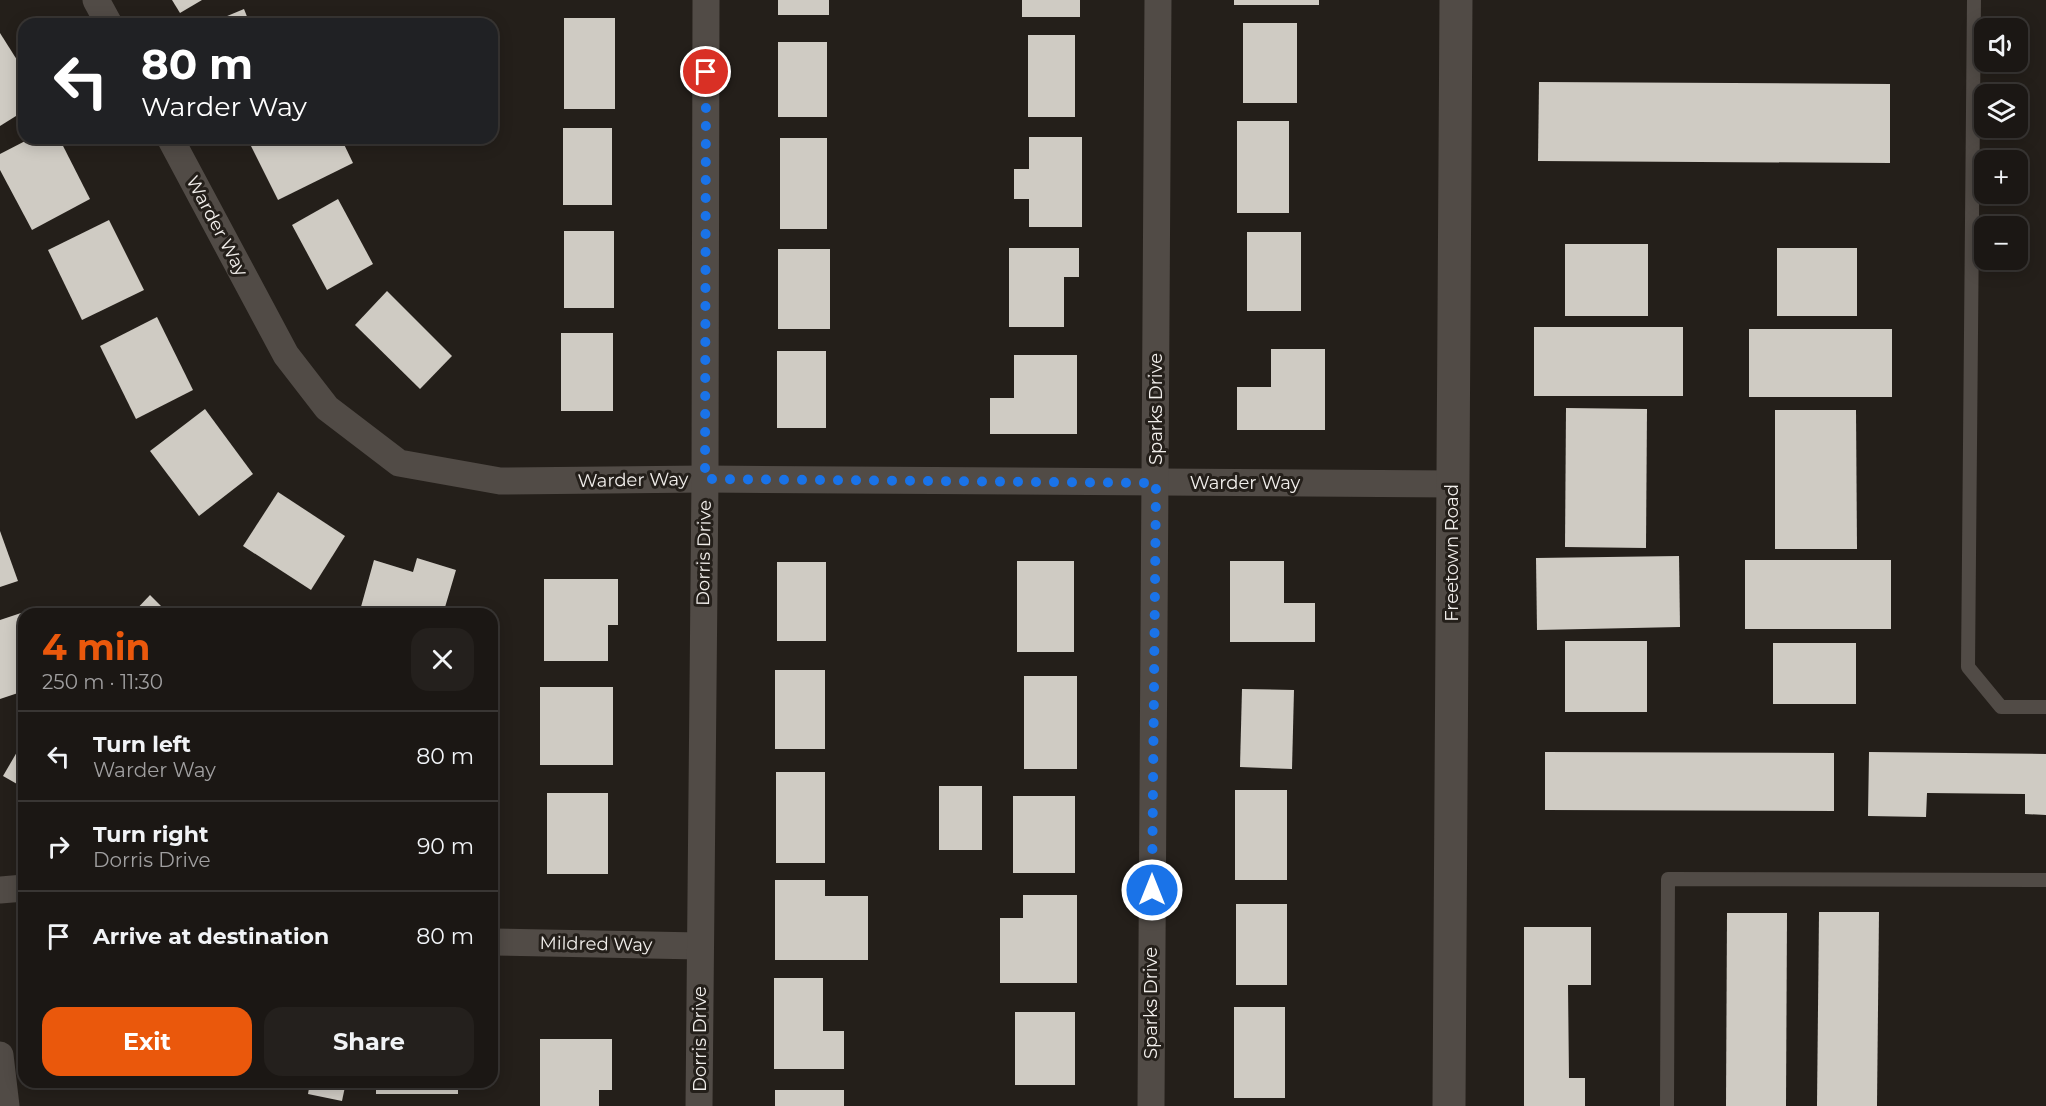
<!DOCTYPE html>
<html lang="en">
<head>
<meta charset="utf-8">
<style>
	:root { --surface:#1b1714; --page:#24201d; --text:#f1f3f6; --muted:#a09fa0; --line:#393634; --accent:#ea580c }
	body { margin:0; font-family:Montserrat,sans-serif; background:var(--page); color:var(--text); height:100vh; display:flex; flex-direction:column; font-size:22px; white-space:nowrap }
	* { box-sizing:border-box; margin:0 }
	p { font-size:20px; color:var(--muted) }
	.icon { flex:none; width:33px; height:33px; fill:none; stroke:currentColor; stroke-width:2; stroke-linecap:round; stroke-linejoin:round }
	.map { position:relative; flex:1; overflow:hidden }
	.side { position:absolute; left:18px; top:608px; width:480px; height:480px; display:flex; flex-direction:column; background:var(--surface); border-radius:18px; box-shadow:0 3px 15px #0003,0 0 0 2px var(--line) }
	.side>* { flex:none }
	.guide { position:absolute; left:18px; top:18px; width:480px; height:126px; border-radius:18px; box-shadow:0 3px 15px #0003,0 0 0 2px var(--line); background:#202124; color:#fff; overflow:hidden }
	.controls { position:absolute; left:1974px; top:18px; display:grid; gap:12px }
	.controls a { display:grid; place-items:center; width:54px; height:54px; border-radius:12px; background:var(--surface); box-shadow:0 3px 15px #0003,0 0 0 2px var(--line); font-size:30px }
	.pin { position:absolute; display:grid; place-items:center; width:51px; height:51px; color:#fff; margin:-26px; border:3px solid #fff; border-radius:50%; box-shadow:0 2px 6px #0007 }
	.me { position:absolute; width:66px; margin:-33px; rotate:0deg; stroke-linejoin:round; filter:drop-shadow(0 0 4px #0008) }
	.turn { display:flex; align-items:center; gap:21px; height:126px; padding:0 24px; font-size:27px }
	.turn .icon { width:78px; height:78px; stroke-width:2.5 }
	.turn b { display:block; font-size:42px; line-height:51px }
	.round { display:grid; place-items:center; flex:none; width:63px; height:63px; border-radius:18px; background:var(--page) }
	.headline { display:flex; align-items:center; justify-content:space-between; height:102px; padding:0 24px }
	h1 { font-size:36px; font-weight:700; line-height:45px; color:var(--accent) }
	.cta { display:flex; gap:12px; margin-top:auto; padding:12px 24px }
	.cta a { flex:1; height:69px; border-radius:18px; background:var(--accent); color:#fff; font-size:24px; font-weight:700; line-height:69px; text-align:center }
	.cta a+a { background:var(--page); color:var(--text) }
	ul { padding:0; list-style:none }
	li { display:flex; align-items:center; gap:18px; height:90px; padding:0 24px; border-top:2px solid var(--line) }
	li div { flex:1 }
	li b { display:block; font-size:22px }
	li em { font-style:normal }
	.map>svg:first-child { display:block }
	.building { fill:#cfcbc3 }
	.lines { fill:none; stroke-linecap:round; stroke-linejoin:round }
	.lane { stroke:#514b46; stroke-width:14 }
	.street { stroke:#514b46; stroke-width:27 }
	.secondary { stroke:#514b46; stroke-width:33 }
	.route { stroke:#1a73e8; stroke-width:10; stroke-dasharray:0 18 }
	.labels { text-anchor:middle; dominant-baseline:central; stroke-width:6; stroke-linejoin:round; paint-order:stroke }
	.street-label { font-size:18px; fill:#f1eeeb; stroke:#241f1a }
</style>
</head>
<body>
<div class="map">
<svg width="2046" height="1106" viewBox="0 0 2046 1106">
	<rect width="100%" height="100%" fill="#241f1a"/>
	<g class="building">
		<polygon points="172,0 202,0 180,13"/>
		<rect x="778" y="0" width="51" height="15"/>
		<rect x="1022" y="0" width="58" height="17"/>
		<rect x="1234" y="0" width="85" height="5"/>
		<polygon points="244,9 250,24 208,24"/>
		<rect x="564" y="18" width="51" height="91"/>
		<rect x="1243" y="23" width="54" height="80"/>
		<polygon points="0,33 24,71 24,111 0,126"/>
		<rect x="1028" y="35" width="47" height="82"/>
		<rect x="778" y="42" width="49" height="75"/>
		<polygon points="1539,82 1890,84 1890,163 1538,161"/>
		<rect x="1237" y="121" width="52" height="92"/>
		<rect x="563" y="128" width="49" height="77"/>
		<polygon points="1029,137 1082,137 1082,227 1029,227 1029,199 1014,199 1014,169 1029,169"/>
		<polygon points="31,138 59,138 90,199 32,230 0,170 0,154"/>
		<polygon points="247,138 341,138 353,163 278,200"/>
		<rect x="780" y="138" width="47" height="91"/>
		<polygon points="338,199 373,264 327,290 292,225"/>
		<polygon points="109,220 144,290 82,320 48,250"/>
		<rect x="564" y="231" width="50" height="77"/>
		<rect x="1247" y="232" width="54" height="79"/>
		<rect x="1565" y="244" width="83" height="72"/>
		<polygon points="1009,248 1079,248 1079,277 1064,277 1064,327 1009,327"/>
		<rect x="1777" y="248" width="80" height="68"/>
		<rect x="778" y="249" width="52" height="80"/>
		<polygon points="387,291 452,356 420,389 355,325"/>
		<polygon points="157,317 193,390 136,419 100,346"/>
		<rect x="1534" y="327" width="149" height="69"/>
		<rect x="1749" y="329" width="143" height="68"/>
		<rect x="561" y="333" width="52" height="78"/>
		<polygon points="1271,349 1325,349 1325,430 1237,430 1237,387 1271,387"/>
		<rect x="777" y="351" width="49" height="77"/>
		<polygon points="1014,355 1077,355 1077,434 990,434 990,398 1014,398"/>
		<polygon points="1566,408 1647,409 1646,548 1565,547"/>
		<polygon points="205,409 253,474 199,516 150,451"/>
		<polygon points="1775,410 1856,410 1857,549 1775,549"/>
		<polygon points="278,492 345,536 311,590 243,546"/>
		<polygon points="0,531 18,581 0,587"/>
		<polygon points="1679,556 1680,627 1537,630 1536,558"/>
		<polygon points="417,558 456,570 443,614 359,614 374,560 413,572"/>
		<rect x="1745" y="560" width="146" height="69"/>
		<rect x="1017" y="561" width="57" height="91"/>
		<polygon points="1230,561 1284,561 1284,603 1315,603 1315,642 1230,642"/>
		<rect x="777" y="562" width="49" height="79"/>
		<polygon points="544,579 618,579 618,625 608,625 608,661 544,661"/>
		<polygon points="150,595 169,614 132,614"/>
		<polygon points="21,613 24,620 24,691 0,699 0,620"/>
		<rect x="1565" y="641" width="82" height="71"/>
		<rect x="1773" y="643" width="83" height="61"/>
		<rect x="775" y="670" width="50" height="79"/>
		<rect x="1024" y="676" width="53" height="93"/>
		<rect x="540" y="687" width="73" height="78"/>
		<polygon points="1242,689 1294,690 1292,769 1240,767"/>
		<polygon points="24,740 24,788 3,776"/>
		<polygon points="1545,752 1834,753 1834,811 1545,810"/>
		<polygon points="1869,752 2046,754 2046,815 2025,814 2025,794 1927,793 1926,817 1868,816"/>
		<rect x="776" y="772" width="49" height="91"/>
		<rect x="939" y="786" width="43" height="64"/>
		<rect x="1235" y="790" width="52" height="90"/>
		<rect x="547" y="793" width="61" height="81"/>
		<rect x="1013" y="796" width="62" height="77"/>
		<polygon points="775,880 825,880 825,896 868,896 868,960 775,960"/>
		<polygon points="1023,895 1077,895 1077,983 1000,983 1000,918 1023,918"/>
		<rect x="1236" y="904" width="51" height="81"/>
		<polygon points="1819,912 1879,912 1877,1106 1817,1106"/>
		<polygon points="1727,913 1787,913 1786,1106 1726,1106"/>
		<polygon points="1524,927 1591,927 1591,985 1568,985 1569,1078 1585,1078 1585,1106 1524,1106"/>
		<polygon points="774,978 823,978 823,1031 844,1031 844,1069 774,1069"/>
		<rect x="1234" y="1007" width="51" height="91"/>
		<rect x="1015" y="1012" width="60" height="73"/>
		<polygon points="540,1039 612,1039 612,1090 599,1090 599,1106 540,1106"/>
		<polygon points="310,1082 346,1082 342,1101 308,1094"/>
		<rect x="376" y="1082" width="82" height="12"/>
		<rect x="775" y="1090" width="69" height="16"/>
	</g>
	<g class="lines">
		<g class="lane">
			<polyline points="1974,0 1968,667 2001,707 2046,707"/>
			<polyline points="1667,1106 1668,879 2046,880"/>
		</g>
		<g class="street">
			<polyline points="96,0 109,24"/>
			<polyline points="170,138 286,355 327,408 399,463 500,481 705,479 1453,484"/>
			<polyline points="0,890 24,888"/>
			<polyline points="492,942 700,946"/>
			<polyline points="0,1055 6,1106"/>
			<polyline points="699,1106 705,479 706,0"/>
			<polyline points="1151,1106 1158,0"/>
		</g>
		<polyline class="secondary" points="1449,1106 1456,0"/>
	</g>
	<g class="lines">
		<polyline class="route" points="706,72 705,479 1156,483 1152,890"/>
	</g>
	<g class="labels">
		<g class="street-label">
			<text transform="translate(217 226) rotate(62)">Warder Way</text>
			<text transform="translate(1156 409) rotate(-90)">Sparks Drive</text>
			<text transform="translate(633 480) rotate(-1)">Warder Way</text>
			<text x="1245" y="483">Warder Way</text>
			<text transform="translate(704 553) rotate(-89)">Dorris Drive</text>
			<text transform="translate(1452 553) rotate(-90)">Freetown Road</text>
			<text transform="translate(596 944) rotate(1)">Mildred Way</text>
			<text transform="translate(1151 1003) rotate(-90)">Sparks Drive</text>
			<text transform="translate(700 1039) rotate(-90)">Dorris Drive</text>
		</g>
	</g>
</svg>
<div class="controls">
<a><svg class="icon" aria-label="sound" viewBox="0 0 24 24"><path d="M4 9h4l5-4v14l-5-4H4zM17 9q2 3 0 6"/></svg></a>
<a><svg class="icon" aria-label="layers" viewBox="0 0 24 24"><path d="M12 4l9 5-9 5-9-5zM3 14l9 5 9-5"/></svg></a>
<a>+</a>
<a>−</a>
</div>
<div class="pin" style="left:706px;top:72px;background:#d93025"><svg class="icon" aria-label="arrive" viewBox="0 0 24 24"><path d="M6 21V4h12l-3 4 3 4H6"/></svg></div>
<svg class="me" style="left:1152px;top:890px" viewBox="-20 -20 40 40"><circle r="17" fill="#1a73e8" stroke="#fff" stroke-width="3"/><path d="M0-11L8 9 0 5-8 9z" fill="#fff"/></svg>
<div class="guide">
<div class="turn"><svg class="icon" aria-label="left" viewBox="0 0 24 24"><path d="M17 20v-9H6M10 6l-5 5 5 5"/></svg><div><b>80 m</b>Warder Way</div></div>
</div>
<section class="side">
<div class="headline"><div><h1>4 min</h1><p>250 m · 11:30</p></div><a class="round"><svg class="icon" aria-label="close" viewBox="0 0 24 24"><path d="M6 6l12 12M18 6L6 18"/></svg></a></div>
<ul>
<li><svg class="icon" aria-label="left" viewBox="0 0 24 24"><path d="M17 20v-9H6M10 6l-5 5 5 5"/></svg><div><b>Turn left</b><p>Warder Way</p></div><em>80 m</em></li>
<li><svg class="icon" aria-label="right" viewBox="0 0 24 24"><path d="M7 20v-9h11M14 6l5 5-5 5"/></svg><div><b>Turn right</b><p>Dorris Drive</p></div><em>90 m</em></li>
<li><svg class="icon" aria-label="arrive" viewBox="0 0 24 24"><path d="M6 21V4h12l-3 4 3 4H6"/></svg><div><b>Arrive at destination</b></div><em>80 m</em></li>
</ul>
<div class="cta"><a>Exit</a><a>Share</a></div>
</section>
</div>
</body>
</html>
